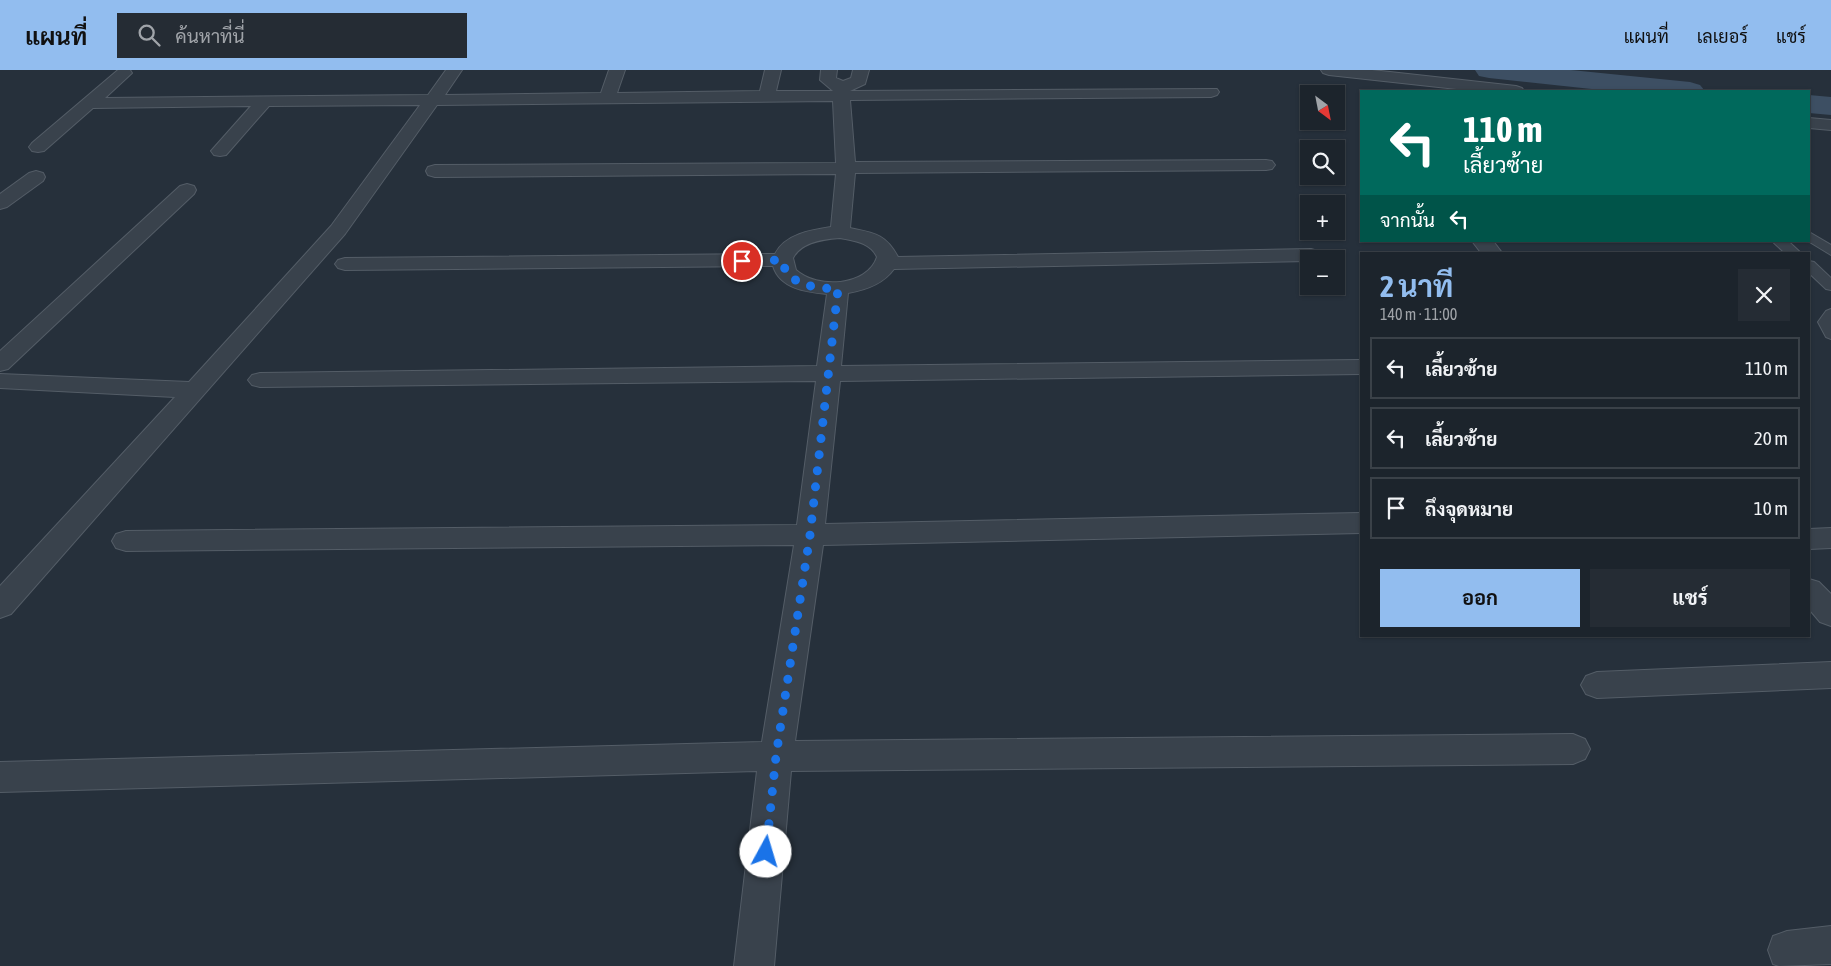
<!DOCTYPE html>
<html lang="th">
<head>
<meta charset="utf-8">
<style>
	:root { --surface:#1c242c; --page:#252c34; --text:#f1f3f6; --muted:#a0a4a9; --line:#3a4148; --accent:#92bdef }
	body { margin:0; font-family:"Asap Condensed",Sarabun,sans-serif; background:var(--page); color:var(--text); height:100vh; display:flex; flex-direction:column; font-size:19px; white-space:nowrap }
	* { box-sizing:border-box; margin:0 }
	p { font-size:16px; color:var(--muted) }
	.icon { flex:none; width:28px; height:28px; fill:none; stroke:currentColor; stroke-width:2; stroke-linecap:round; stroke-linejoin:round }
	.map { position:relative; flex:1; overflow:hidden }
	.sheet { position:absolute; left:1360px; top:182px; width:450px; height:385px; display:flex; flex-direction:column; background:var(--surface); border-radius:0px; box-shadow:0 1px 4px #0004,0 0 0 1px var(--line) }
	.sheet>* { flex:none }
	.top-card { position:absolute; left:1360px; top:20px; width:450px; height:152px; border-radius:0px; box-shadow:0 1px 4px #0004,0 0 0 1px var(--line); background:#00695c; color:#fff; overflow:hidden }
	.needle { width:32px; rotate:148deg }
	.tools { position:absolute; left:1300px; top:15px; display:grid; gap:10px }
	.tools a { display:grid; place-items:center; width:45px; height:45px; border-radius:0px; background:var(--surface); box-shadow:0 1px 4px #0004,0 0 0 1px var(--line); font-size:25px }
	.pin { position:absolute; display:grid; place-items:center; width:42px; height:42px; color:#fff; margin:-21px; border:2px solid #fff; border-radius:50%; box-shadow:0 1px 5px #0007 }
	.me { position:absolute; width:55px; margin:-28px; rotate:6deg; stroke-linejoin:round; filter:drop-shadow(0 0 4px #0008) }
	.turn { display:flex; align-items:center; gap:18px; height:105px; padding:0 20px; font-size:22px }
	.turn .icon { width:65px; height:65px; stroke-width:2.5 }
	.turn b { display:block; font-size:35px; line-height:42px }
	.then { display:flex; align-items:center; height:48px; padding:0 20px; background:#0003; gap:10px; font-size:19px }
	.round { display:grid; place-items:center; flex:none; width:52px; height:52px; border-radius:0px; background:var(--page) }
	.headline { display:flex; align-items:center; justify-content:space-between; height:85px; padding:0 20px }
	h1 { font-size:30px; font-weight:700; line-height:38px; color:var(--accent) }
	.cta { display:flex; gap:10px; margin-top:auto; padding:10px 20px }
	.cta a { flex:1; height:58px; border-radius:0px; background:var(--accent); color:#111; font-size:20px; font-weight:700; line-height:58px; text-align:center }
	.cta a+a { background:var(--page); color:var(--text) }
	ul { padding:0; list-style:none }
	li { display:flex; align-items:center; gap:15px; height:62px; margin:0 10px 8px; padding:0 10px; border:2px solid var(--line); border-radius:0px }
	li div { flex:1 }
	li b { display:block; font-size:19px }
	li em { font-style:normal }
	header { display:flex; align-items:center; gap:30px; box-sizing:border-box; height:70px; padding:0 25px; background:var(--accent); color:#111 }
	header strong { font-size:24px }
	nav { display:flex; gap:28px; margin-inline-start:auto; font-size:18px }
	.search { width:350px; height:45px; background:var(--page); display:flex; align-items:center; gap:12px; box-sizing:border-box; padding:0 18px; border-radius:0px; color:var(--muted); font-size:19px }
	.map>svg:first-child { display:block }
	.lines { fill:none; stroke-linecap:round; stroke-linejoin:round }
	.canal { fill:#3d4f63; fill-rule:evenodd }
	.service-casing { stroke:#545d67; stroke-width:2 }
	.minor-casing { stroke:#545d67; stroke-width:2 }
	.service { fill:#39424c; fill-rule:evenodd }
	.minor { fill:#39424c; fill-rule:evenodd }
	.route { stroke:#1a73e8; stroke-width:9; stroke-dasharray:0 16.2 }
</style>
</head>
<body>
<header>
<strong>แผนที่</strong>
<div class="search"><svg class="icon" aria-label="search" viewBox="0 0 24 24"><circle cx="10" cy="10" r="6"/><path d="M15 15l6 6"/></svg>ค้นหาที่นี่</div>
<nav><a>แผนที่</a><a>เลเยอร์</a><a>แชร์</a></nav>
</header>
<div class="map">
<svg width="1831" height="896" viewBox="0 0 1831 896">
	<rect width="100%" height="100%" fill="#26303b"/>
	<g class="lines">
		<g class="canal">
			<polygon points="1475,0 1571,0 1690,12 1700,15 1705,21 1610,21 1489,8 1479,6"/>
			<polygon points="1809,25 1831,27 1831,45 1809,43"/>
		</g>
		<defs>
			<g id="service">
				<polygon points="1809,162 1831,175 1831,185 1808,171"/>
				<polygon points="1772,171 1788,171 1802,184 1786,184"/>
				<polygon points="1809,191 1814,192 1831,208 1831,220 1826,219 1809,203"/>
				<polygon points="1831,239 1831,269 1826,267 1818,252 1826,241"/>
			</g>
			<g id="minor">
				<path d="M118,0H130L132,3L105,28L428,25L446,0H462L445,25L601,23L609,0H625L617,23L760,21L765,0H781L776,21H833L820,10L821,0H837L836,8L843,11L851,8L853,0H869L865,14L850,21L1217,19L1219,22L1217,25L1211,27L850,30L855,92L1266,90L1272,91L1275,95L1272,99L1266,100L855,103L850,158C874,163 886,164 898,187L1311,179L1318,181L1321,185L1319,189H1309V191L894,199C883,214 866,220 848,223L841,296L1360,290L1361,304L840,311L825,454L1361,443V463L823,475L795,671L1573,664L1585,669L1590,679L1585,689L1573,694L791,701L774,896H734L757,701L0,722V692L762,672L794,475L126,481L116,478L112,471L116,464L126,461L797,455L816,311L260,317L252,315L248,310L252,305L260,303L817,296L827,224C807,222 780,219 773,196L345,200L338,198L335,194L338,190L345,188L775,184C785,164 811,160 831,157L836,104L435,107L428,105L426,101L428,97L435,95L836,93L833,31L437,35L345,164L11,544L0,548V516L175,327L0,318V304L189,312L331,156L420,35L269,36L226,85L220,86L214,85L211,81L251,36L93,38L44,81L38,82L32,81L29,77L32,73ZM840,168C854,171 870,172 877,187C867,217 817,219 796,200L793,188C801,172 824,169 840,168Z"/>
				<polygon points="1321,0 1372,0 1516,16 1522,18 1524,21 1475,21 1329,5 1323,3"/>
				<polygon points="1809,48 1831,50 1831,60 1809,58"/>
				<polygon points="36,101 43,103 45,107 43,111 7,137 0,139 0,124 29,103"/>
				<polygon points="187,114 194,116 196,120 194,124 8,299 0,301 0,281 180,116"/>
				<polygon points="1472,171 1493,171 1503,184 1482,184"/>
				<polygon points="1831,458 1831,478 1809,479 1809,459"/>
				<polygon points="1809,509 1819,512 1831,524 1831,556 1820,552 1809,539"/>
				<polygon points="1831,592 1831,618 1597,628 1586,624 1581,615 1586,606 1597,602"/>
				<polygon points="1831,856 1831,894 1779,896 1773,894 1768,880 1773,866 1787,861"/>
			</g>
		</defs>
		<use href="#service" class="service-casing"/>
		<use href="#minor" class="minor-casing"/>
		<use href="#service" class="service"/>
		<use href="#minor" class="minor"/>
	</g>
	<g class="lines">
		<path class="route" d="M742,191L782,190C787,216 816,218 838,219L810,465L776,686L766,782"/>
	</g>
</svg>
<div class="tools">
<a><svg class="needle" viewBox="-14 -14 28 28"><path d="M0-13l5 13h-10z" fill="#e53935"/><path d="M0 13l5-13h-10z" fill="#a0a4a9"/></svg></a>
<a><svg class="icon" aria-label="search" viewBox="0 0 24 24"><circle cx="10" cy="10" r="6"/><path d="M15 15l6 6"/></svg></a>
<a>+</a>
<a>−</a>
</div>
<div class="pin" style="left:742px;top:191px;background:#d93025"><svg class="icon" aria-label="arrive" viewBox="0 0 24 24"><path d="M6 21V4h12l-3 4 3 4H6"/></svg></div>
<svg class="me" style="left:766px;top:782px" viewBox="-20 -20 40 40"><circle r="19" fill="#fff"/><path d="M0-13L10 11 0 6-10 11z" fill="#1a73e8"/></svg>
<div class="top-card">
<div class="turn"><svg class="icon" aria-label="left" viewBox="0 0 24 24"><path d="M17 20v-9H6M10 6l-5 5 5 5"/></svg><div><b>110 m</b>เลี้ยวซ้าย</div></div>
<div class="then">จากนั้น<svg class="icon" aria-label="left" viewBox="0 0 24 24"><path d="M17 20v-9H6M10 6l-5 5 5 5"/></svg></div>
</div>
<section class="sheet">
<div class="headline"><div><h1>2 นาที</h1><p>140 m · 11:00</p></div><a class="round"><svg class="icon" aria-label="close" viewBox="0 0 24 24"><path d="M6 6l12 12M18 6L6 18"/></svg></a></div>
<ul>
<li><svg class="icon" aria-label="left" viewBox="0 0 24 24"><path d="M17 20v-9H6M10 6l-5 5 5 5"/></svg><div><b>เลี้ยวซ้าย</b></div><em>110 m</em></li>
<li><svg class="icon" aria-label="left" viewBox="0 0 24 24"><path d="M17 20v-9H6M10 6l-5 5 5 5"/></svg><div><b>เลี้ยวซ้าย</b></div><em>20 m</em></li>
<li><svg class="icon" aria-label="arrive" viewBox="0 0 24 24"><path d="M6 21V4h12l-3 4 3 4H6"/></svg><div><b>ถึงจุดหมาย</b></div><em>10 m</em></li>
</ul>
<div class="cta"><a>ออก</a><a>แชร์</a></div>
</section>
</div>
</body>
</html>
